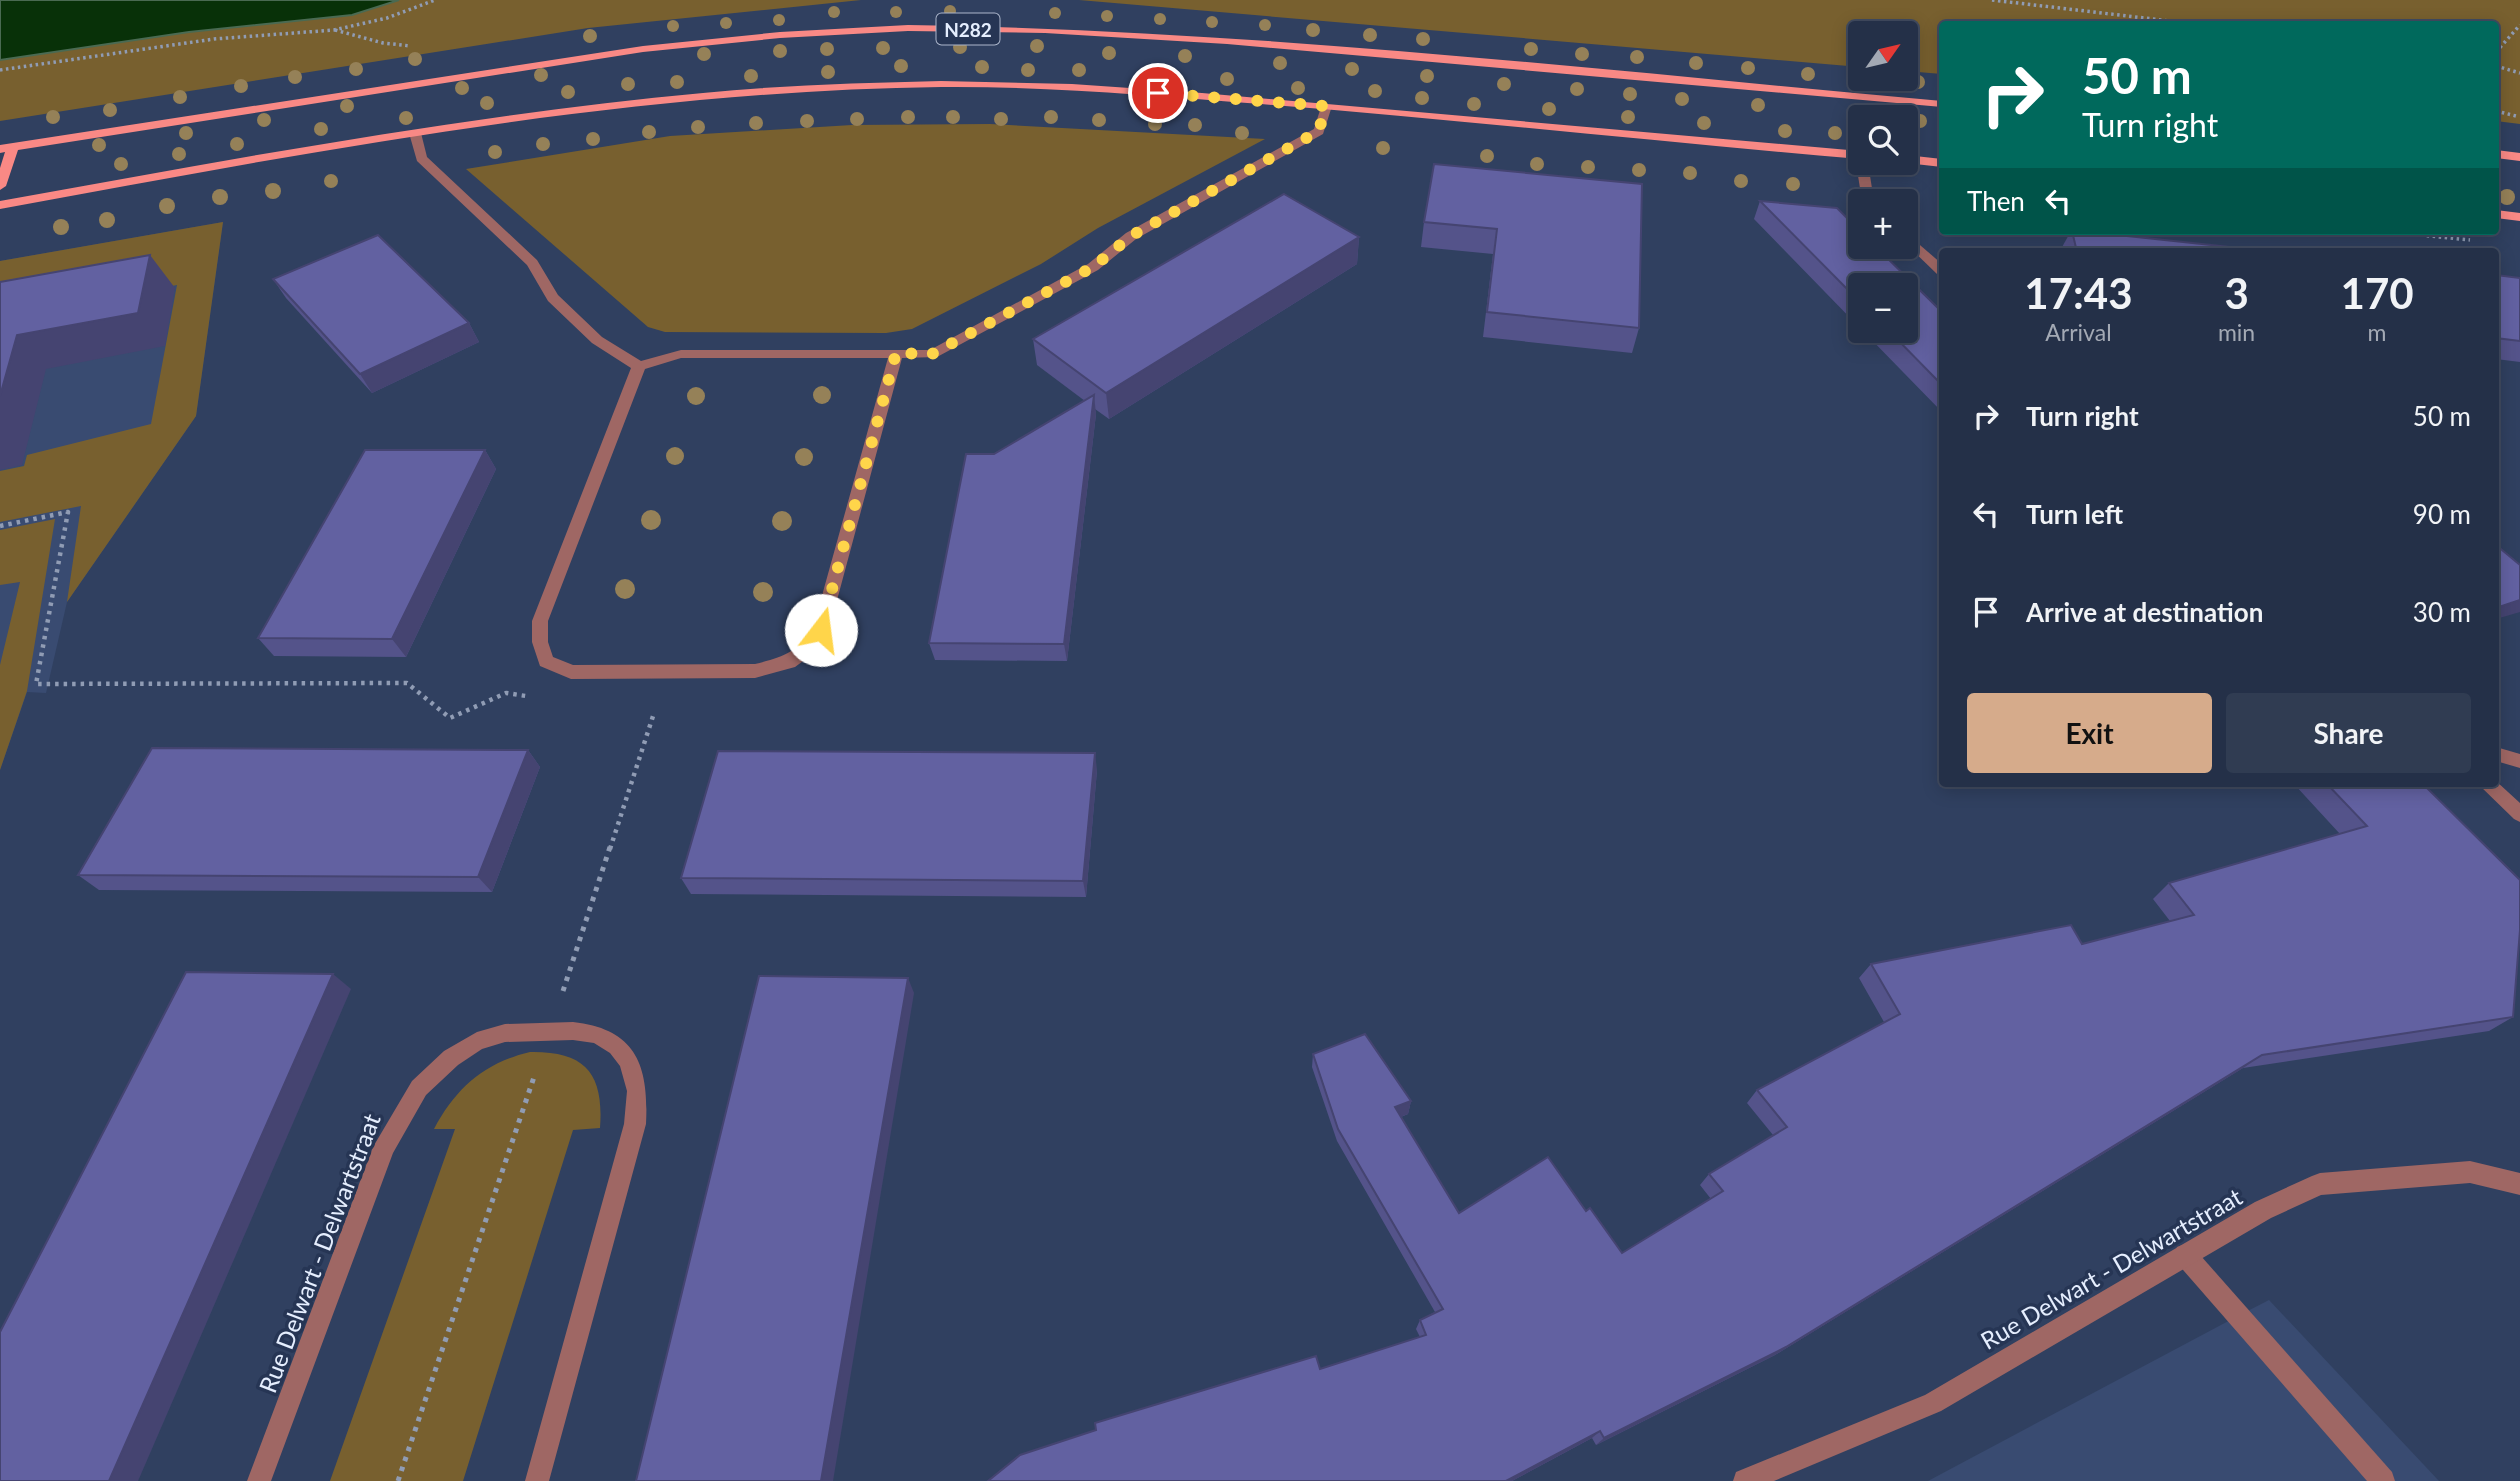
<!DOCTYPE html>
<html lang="en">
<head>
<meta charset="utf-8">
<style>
	:root { --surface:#243048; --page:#303c52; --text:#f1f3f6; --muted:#a3a9b4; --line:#414b60; --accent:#d6ab8b }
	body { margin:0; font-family:Lato,sans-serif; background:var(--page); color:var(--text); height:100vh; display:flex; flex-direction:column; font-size:26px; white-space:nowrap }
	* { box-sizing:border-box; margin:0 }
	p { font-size:23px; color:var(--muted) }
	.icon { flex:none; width:38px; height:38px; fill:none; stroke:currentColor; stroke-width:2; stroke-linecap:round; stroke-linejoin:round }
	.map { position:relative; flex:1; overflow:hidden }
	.side { position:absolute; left:1939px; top:248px; width:560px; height:539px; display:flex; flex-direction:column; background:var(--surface); border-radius:7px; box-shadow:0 4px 18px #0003,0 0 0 2px var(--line) }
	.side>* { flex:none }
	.banner { position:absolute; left:1939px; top:21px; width:560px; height:214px; border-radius:7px; box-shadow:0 4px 18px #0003,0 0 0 2px var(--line); background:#00695c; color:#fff; overflow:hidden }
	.needle { width:46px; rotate:56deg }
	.controls { position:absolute; left:1848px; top:21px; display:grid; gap:14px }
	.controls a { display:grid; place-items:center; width:70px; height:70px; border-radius:7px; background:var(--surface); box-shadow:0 4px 18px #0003,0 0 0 2px var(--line); font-size:35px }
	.pin { position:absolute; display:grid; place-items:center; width:60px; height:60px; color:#fff; margin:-30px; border:4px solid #fff; border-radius:50%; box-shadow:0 2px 7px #0007 }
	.me { position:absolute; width:77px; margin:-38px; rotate:15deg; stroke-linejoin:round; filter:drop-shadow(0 0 5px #0008) }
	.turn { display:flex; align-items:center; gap:24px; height:147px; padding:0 28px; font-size:32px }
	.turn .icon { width:91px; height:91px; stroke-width:2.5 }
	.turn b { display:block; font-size:49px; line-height:60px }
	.then { display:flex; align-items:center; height:66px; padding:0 28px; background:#0003; gap:14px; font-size:26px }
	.eta { display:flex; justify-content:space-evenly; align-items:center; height:119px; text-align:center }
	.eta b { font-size:42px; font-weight:700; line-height:49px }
	.cta { display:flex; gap:14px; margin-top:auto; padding:14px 28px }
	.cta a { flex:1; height:80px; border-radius:7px; background:var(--accent); color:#111; font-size:28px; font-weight:700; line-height:80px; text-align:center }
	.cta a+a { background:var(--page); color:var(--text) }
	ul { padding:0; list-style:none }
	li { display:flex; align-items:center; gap:21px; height:98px; padding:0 28px }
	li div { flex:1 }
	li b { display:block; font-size:26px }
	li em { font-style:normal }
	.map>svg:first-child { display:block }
	.built { fill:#394b71 }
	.green { fill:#78602f }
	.water { fill:#083108; stroke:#4a6a52; stroke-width:2 }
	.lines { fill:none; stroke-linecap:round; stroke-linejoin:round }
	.path-far2 { stroke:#909cb4; stroke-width:3.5; stroke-dasharray:2.5 3.5; stroke-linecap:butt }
	.path-far1 { stroke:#909cb4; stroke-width:4.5; stroke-dasharray:3.5 5; stroke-linecap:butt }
	.path { stroke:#909cb4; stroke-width:5; stroke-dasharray:4.5 6; stroke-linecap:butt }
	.lane { fill:#9f6764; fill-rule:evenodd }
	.street { fill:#9f6764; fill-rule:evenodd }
	.primary { fill:#f98985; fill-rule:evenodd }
	.tree { fill:#958158 }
	.wall { fill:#54538a }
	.shaded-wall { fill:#454471 }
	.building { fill:#6261a1; stroke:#454471; stroke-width:2 }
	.route { stroke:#ffd54a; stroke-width:12; stroke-dasharray:0 21.6 }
	.labels { text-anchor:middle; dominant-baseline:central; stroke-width:7; stroke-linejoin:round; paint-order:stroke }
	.shield { fill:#263554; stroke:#acb6cb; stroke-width:2 }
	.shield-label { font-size:19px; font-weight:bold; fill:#e5eefe }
	.near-street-label { font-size:24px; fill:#e5eefe; stroke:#263554 }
</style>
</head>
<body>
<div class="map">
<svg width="2520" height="1481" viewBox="0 0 2520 1481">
	<rect width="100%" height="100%" fill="#304060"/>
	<g class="built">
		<polygon points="223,222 196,416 67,602 46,693 27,692 0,770 0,261"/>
		<polygon points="2269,1300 2439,1481 1928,1481 2236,1317"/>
	</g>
	<g class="green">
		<polygon points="0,0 861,0 588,28 0,121"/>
		<polygon points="1079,0 2520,0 2520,124 2496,121 2496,24 1942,24 1942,74 1906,71 1906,33 1860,33 1860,67"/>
		<polygon points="990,124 1265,139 1098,228 1041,264 912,329 886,333 665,332 648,327 466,169 670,136 852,125"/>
		<polygon points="223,222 196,416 67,602 81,506 0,522 0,471 24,466 27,455 151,424 177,285 0,318 0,261"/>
		<polygon points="55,519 27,691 0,770 0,665 20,582 0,585 0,530"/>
		<path d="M530,1052C586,1051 604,1074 600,1128L573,1130L463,1481H330L455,1129H434C456,1088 484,1063 530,1052Z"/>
	</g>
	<polygon class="water" points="0,0 399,0 352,15 189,32 0,60"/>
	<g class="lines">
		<g class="path-far2">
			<polyline points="1992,0 2195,24"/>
			<polyline points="335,30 383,43 411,46"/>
			<polyline points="2496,52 2520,25"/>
			<polyline points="2496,66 2520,73"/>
			<polyline points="0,70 214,39 334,30 387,18 435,0"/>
			<polyline points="2496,111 2516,116"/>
			<polyline points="2379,231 2470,240"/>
		</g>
		<g class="path-far1">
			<polyline points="0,526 68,512 36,684 407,683 450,718 506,693 526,696"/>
			<polyline points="610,849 654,713"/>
		</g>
		<g class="path">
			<polyline points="563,991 610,847"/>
			<polyline points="398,1481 535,1074"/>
		</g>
		<polygon class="lane" points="2185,1244 2193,1247 2392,1472 2395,1481 2367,1481 2177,1263 2174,1255 2177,1247"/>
		<g class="street">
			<path d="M1322,104L1332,106L1323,134L1136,239L1098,270L937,357L902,358L829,630L814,653L795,667L755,678L571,679L540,666L532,642V621L631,368L592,343L548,301L527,265L417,161L409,133L411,130L421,133L427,157L537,260L558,295L602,337L641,361L681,350H930L1088,264L1126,233L1314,129ZM681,358H888L813,628C796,653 783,657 755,664L573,665L553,657L548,642V621L645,369Z"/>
			<polygon points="1860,160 1860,163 1868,163 1874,201 1862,201 1856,163"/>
			<polygon points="1906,233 1942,264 1942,275 1937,274 1906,244"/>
			<polygon points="2496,747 2520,754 2520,768 2496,761"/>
			<polygon points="2496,781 2520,803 2520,822 2514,819 2478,784 2496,784"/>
			<path d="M573,1022C636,1029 649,1065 646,1124L549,1481H525L624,1124L627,1091L620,1066L610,1053L594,1043L573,1040L505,1042L482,1049L458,1065L426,1095L393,1153L271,1481H247L373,1147L412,1081L444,1051L477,1032L505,1024Z"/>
			<polygon points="2470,1161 2520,1173 2520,1195 2470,1183 2321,1195 2271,1218 1941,1411 1774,1481 1733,1481 1736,1472 1925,1395 2255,1202 2312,1176 2320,1173"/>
		</g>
		<g class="primary">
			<path d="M908,25C1253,30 1598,70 1942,101V107L1227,44L1045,33L908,31L780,38L643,52L18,150L6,186L0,190V168L5,152L0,153V145L643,46L780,32Z"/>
			<path d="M941,81L1072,84L1202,93L1860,151V159C1660,142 1461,120 1261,104C1154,96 1048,86 941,87C624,91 311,152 0,209V201C233,159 466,115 703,93C782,85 861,83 941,81Z"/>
			<polygon points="2496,150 2520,153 2520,161 2496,158"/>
			<polygon points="1906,155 1942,159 1942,167 1906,163"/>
			<polygon points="2496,210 2520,213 2520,221 2496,218"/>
		</g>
	</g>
	<g class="tree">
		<circle cx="950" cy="11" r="6"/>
		<circle cx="834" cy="12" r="6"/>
		<circle cx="896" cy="12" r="6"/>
		<circle cx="1055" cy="13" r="6"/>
		<circle cx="1107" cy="16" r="6"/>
		<circle cx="1160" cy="19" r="6"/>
		<circle cx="779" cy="20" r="6"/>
		<circle cx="1212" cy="22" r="6"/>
		<circle cx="726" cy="23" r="6"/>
		<circle cx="1265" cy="25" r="6"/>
		<circle cx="673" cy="26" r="6"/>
		<circle cx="1313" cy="30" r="7"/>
		<circle cx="1370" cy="35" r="7"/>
		<circle cx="590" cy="36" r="7"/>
		<circle cx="1423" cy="39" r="7"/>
		<circle cx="1037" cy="46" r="7"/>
		<circle cx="960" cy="47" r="7"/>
		<circle cx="883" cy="48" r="7"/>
		<circle cx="827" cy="49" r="7"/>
		<circle cx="1531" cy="49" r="7"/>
		<circle cx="780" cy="51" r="7"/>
		<circle cx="1109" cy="53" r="7"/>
		<circle cx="704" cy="54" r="7"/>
		<circle cx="1582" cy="54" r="7"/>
		<circle cx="1185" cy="56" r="7"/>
		<circle cx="1637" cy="57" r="7"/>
		<circle cx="415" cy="59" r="7"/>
		<circle cx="1280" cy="63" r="7"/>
		<circle cx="1696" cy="63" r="7"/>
		<circle cx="901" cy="66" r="7"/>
		<circle cx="982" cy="67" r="7"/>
		<circle cx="1748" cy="68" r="7"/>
		<circle cx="356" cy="69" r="7"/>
		<circle cx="1352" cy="69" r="7"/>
		<circle cx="1028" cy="70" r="7"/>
		<circle cx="1079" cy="70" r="7"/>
		<circle cx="828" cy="72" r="7"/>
		<circle cx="1155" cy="74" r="7"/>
		<circle cx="1808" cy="74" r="7"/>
		<circle cx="541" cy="75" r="7"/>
		<circle cx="751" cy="76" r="7"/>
		<circle cx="1427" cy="76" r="7"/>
		<circle cx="295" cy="77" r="7"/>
		<circle cx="1227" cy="79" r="7"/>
		<circle cx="677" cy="82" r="7"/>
		<circle cx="1918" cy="82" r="7"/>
		<circle cx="628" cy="84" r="7"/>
		<circle cx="1504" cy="84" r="7"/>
		<circle cx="241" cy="86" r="7"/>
		<circle cx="462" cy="88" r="7"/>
		<circle cx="1298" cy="88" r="7"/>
		<circle cx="1577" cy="89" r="7"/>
		<circle cx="1375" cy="91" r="7"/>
		<circle cx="568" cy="92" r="7"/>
		<circle cx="1630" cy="94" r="7"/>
		<circle cx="180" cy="97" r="7"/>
		<circle cx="1422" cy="98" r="7"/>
		<circle cx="1682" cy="99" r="7"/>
		<circle cx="487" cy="103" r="7"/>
		<circle cx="1474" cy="104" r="7"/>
		<circle cx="1758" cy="105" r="7"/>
		<circle cx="347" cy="106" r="7"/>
		<circle cx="1549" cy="109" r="7"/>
		<circle cx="110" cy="110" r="7"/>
		<circle cx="53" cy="117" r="7"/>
		<circle cx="908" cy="117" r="7"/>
		<circle cx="953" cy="117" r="7"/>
		<circle cx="1051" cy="117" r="7"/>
		<circle cx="1628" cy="117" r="7"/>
		<circle cx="406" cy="118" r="7"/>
		<circle cx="857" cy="119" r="7"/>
		<circle cx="1001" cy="119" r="7"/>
		<circle cx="264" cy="120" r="7"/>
		<circle cx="1099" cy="120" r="7"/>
		<circle cx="807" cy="121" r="7"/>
		<circle cx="1920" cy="121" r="7"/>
		<circle cx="756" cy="123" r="7"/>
		<circle cx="1704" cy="123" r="7"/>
		<circle cx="1155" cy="124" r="7"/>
		<circle cx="1195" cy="125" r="7"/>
		<circle cx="698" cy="127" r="7"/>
		<circle cx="321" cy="129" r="7"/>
		<circle cx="1785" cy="131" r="7"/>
		<circle cx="649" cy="132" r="7"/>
		<circle cx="186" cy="133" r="7"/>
		<circle cx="1242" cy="133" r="7"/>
		<circle cx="1835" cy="133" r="7"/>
		<circle cx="593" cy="139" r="7"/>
		<circle cx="237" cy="144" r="7"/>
		<circle cx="543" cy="144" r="7"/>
		<circle cx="99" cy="145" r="7"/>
		<circle cx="1383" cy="148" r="7"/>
		<circle cx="495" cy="152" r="7"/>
		<circle cx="179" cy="154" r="7"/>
		<circle cx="1487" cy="156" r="7"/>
		<circle cx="121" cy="164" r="7"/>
		<circle cx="1537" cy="164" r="7"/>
		<circle cx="1588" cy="167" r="7"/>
		<circle cx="1639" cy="170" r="7"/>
		<circle cx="1690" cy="173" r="7"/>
		<circle cx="331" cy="181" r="7"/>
		<circle cx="1741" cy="181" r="7"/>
		<circle cx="1793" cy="184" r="7"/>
		<circle cx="273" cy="191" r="8"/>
		<circle cx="220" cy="197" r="8"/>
		<circle cx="2507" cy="197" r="8"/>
		<circle cx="167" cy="206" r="8"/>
		<circle cx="107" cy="220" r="8"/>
		<circle cx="61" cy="227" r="8"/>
		<circle cx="822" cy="395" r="9"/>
		<circle cx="696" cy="396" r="9"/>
		<circle cx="675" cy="456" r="9"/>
		<circle cx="804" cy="457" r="9"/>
		<circle cx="651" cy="520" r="10"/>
		<circle cx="782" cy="521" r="10"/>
		<circle cx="625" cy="589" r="10"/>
		<circle cx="763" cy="592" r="10"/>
	</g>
	<g class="wall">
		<polygon points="1642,184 1639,328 1632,353 1483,337 1493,254 1421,247 1424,222"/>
		<polygon points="1760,201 1942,312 1942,412 1863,331 1906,331 1860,285 1860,328 1754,219"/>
		<polygon points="2071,231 2080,231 2277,252 2062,252 2061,249"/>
		<polygon points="1359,237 1357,264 1109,419 1095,409 1096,414 1067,661 935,660 929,643 994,454 1085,401 1037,365 1033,339"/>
		<polygon points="2496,275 2520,278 2520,362 2496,359"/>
		<polygon points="273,279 469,323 479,342 372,393 286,298"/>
		<polygon points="485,450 496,469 406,657 274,656 258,638"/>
		<polygon points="528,750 540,767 492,892 99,890 78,875"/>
		<polygon points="1097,770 1086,897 691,894 681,878"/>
		<polygon points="2294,784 2423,784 2513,1017 2489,1031 2243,1068 1775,1355 1596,1445 1592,1438 1512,1481 988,1481 1420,1337 1416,1329 1420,1320 1435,1312 1337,1141 1312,1067 1313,1054 1411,1101 1408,1114 1401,1117 1459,1213 1586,1211 1622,1253 1711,1199 1700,1185 1709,1174 1773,1135 1747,1103 1757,1090 1884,1022 1859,978 1871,964 2082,944 2170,921 2153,899 2169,883 2340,834"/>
	</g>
	<g class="shaded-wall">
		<polygon points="1359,237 1357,264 1109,419 1106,393"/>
		<polygon points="150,255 175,288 165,346 46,369 22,465 0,470 0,396 17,335"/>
		<polygon points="469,323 479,342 372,393 360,374"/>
		<polygon points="1094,395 1096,414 1067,661 1064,644"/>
		<polygon points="485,450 496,469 406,657 392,639"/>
		<polygon points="2520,600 2520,612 2496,619 2496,608"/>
		<polygon points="528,750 540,767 492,892 478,877"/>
		<polygon points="1095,753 1097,770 1086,897 1083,881"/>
		<polygon points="333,974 351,989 138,1481 109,1481"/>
		<polygon points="908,978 914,993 833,1481 821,1481"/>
		<polygon points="2262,1055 2243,1068 1775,1355 1596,1445 1604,1438"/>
		<polygon points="1411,1101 1408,1114 1392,1120 1395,1107"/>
		<polygon points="1600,1431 1592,1438 1512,1481 1506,1481"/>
	</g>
	<g class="building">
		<polygon points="1434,164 1642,184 1639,328 1487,312 1497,229 1424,222"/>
		<polygon points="1284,194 1359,237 1106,393 1033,339"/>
		<polygon points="1760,201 1837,208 1860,231 1860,247 1876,247 1942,312 1942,385 1889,331 1906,331 1906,285 1860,285 1860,302"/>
		<polygon points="2072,231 2080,231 2277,252 2077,252"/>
		<polygon points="378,235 469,323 360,374 273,279"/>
		<polygon points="150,255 138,313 17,335 0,396 0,282"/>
		<polygon points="2496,275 2520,278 2520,341 2496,338"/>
		<polygon points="1094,395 1064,644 929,643 966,454 994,454"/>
		<polygon points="365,450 485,450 392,639 258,638"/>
		<polygon points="2496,545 2520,565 2520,600 2496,608"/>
		<polygon points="152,748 528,750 478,877 78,875"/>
		<polygon points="718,751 1095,753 1083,881 681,878"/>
		<polygon points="2327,784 2423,784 2520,880 2520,930 2513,1017 2262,1055 1786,1347 1604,1438 1600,1431 1506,1481 988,1481 1020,1455 1096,1430 1095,1423 1316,1356 1320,1369 1426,1335 1420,1320 1443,1309 1338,1129 1313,1054 1365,1034 1411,1101 1395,1107 1459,1213 1548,1157 1586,1211 1590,1208 1622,1253 1723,1191 1709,1174 1787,1127 1757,1090 1900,1014 1871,964 2071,925 2082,944 2194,915 2169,883 2367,826"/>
		<polygon points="186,972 333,974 109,1481 0,1481 0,1332"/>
		<polygon points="759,976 908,978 821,1481 636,1481"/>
	</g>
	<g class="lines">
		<polyline class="route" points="821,630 896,353 932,354 1093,267 1131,236 1319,131 1325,106 1158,93"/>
	</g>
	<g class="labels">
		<rect class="shield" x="936.5" y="13.5" width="63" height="31" rx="5"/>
		<g class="shield-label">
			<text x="968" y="29">N282</text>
		</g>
		<g class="near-street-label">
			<text transform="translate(319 1253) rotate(-69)">Rue Delwart - Delwartstraat</text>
			<text transform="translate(2111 1268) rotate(-30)">Rue Delwart - Delwartstraat</text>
		</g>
	</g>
</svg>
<div class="controls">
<a><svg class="needle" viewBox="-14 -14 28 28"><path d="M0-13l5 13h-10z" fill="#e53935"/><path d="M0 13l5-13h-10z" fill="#a3a9b4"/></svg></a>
<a><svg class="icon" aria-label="search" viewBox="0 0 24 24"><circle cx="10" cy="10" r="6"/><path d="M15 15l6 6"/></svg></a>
<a>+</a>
<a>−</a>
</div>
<div class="pin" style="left:1158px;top:93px;background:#d93025"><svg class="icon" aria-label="arrive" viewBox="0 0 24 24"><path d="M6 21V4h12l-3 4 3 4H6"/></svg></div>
<svg class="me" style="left:821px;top:630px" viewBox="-20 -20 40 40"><circle r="19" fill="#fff"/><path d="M0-13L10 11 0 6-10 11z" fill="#ffd54a"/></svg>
<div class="banner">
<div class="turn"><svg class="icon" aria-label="right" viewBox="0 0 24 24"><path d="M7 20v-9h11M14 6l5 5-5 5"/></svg><div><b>50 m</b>Turn right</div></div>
<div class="then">Then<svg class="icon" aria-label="left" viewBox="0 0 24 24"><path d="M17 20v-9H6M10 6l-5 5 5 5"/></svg></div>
</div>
<section class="side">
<div class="eta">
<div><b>17:43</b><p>Arrival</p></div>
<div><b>3</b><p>min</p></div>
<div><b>170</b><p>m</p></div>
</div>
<ul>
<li><svg class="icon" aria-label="right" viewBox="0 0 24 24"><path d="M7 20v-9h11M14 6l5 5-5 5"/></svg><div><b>Turn right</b></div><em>50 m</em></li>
<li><svg class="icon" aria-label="left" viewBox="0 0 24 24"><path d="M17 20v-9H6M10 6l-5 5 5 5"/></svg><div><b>Turn left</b></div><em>90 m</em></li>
<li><svg class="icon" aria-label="arrive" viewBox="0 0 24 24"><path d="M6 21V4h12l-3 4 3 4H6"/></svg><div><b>Arrive at destination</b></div><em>30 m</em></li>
</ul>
<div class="cta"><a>Exit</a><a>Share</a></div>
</section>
</div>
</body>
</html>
